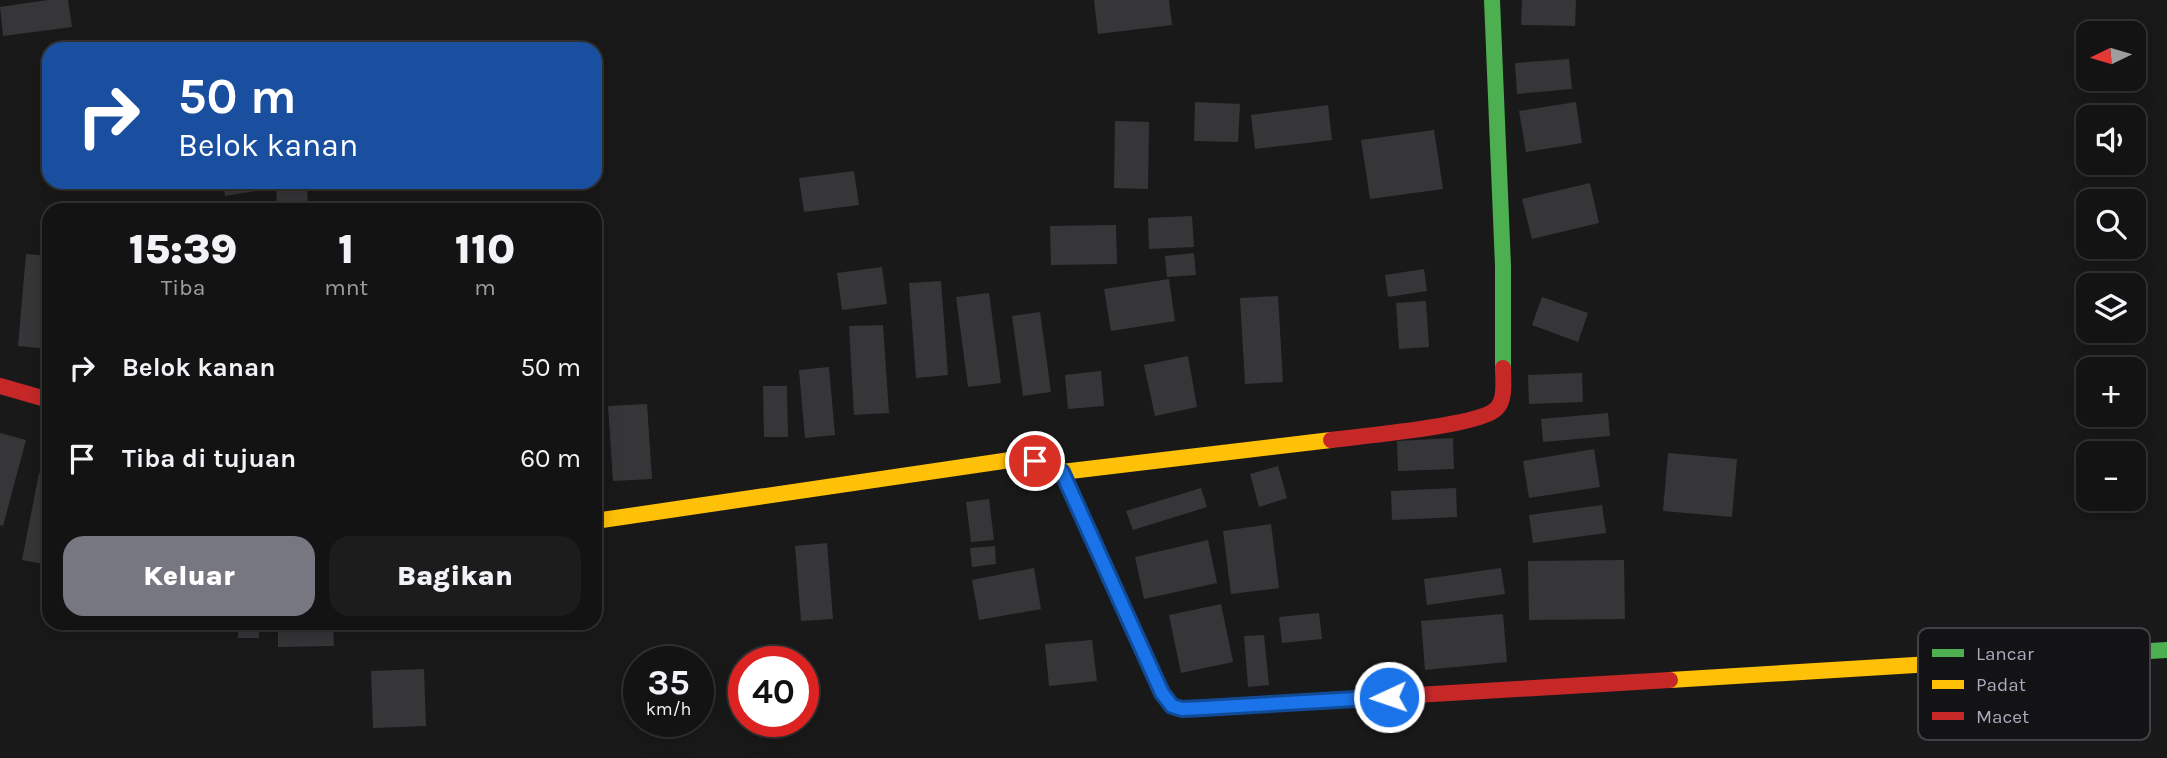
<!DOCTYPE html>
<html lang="id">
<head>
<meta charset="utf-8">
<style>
	:root { --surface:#131313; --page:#1c1c1c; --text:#f1f3f6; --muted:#9d9ea0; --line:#323233; --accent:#777782 }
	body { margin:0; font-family:Karla,sans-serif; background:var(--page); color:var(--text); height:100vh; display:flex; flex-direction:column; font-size:26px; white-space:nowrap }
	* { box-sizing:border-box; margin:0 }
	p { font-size:23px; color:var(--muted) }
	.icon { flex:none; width:38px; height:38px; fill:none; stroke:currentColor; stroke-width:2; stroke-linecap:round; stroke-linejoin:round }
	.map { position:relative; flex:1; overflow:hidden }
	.sheet { position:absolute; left:42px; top:203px; width:560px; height:427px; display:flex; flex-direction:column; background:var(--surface); border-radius:21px; box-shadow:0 4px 18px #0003,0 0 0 2px var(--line) }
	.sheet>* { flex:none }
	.guide { position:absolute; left:42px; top:42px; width:560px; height:147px; border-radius:21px; box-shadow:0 4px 18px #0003,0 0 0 2px var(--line); background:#1a4fa0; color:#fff; overflow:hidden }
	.needle { width:46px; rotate:265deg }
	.fabs { position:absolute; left:2076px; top:21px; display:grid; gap:14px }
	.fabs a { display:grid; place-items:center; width:70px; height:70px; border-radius:14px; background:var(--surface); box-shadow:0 4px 18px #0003,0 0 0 2px var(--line); font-size:35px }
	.speed { position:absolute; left:623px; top:646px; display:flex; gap:14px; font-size:35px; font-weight:700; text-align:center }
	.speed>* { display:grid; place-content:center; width:91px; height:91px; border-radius:50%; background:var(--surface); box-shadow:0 4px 18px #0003,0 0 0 2px var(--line); line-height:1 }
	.speed small { font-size:18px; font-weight:400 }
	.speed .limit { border:10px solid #d22; background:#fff; color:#111 }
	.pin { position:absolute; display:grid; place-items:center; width:60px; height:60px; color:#fff; margin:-30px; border:4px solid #fff; border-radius:50%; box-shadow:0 2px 7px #0007 }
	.me { position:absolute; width:77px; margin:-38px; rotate:267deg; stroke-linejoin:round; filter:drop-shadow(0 0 5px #0008) }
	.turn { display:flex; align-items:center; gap:24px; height:147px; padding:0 21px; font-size:32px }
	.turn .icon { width:91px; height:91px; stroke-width:2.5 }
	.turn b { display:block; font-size:49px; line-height:60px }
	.eta { display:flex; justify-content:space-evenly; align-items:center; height:119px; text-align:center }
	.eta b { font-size:42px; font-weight:800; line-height:49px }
	.button { display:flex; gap:14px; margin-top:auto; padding:14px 21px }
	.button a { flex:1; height:80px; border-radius:21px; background:var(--accent); color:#fff; font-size:28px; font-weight:800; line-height:80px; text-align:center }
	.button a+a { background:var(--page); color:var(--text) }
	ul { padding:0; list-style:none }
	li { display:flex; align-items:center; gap:21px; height:91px; padding:0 21px }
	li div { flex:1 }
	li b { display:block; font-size:26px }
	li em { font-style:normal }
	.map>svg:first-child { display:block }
	.building { fill:#363639 }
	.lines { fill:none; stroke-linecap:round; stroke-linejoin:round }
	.fast { stroke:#4caf50; stroke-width:16 }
	.slow { stroke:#ffc107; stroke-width:16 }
	.jam { stroke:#c62828; stroke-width:16 }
	.route-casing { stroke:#114b97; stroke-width:18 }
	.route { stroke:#1a73e8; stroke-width:12 }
	.key { fill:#131315; stroke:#404047; stroke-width:2 }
	.key-label { font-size:19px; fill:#a9aabb }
</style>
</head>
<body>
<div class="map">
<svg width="2167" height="758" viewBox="0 0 2167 758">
	<rect width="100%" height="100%" fill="#191919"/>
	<g class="building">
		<polygon points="48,0 68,0 72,27 3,36 0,7"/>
		<polygon points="1094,0 1169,0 1172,25 1098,34"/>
		<polygon points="1522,0 1576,0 1575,26 1521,25"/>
		<polygon points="1569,59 1572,89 1517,94 1515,63"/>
		<polygon points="1195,102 1240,104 1238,142 1194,141"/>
		<polygon points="1576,102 1582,143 1526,152 1519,111"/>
		<polygon points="1328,105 1332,140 1255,149 1251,115"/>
		<polygon points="1115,121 1149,122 1148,189 1114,188"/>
		<polygon points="1434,130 1443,189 1370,199 1361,140"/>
		<polygon points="854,171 859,205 804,212 799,178"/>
		<polygon points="223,182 260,182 262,190 225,196"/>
		<polygon points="276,182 307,182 308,210 277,210"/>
		<polygon points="1590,183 1599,223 1532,239 1522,199"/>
		<polygon points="1192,216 1194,247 1149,249 1148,218"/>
		<polygon points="1116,225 1117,264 1051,265 1050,226"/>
		<polygon points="1194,253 1196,275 1167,277 1165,256"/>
		<polygon points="26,254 49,256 49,349 18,346"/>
		<polygon points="882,267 887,304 842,310 837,273"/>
		<polygon points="1424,269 1427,291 1388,297 1385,275"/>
		<polygon points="1169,279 1175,321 1111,331 1104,289"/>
		<polygon points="941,281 948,375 916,378 909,283"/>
		<polygon points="989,293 1001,383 968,387 956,297"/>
		<polygon points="1278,296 1283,382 1245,384 1240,298"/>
		<polygon points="1542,297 1588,313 1578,342 1532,325"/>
		<polygon points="1426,301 1429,347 1399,349 1396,303"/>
		<polygon points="1040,312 1051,392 1023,396 1012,316"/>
		<polygon points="883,325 889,413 854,415 849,326"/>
		<polygon points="1188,356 1197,407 1155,416 1144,365"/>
		<polygon points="829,367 835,435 805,438 799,370"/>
		<polygon points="1101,371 1104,406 1068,409 1065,375"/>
		<polygon points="1582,373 1583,402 1529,404 1528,375"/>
		<polygon points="763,386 787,386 788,437 764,437"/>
		<polygon points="647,404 652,479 613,481 608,406"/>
		<polygon points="1608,413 1610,436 1543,442 1541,419"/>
		<polygon points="0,433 26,440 3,526 0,525"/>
		<polygon points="1453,438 1454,469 1398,471 1397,441"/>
		<polygon points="1594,449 1600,487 1529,498 1523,461"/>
		<polygon points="1668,453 1737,459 1732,517 1663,511"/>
		<polygon points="1278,466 1287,498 1259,507 1250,474"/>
		<polygon points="39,473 49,475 49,565 22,560"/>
		<polygon points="1201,488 1207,507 1133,530 1126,511"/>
		<polygon points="1456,488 1457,517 1392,520 1391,491"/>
		<polygon points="989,499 994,540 971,542 966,502"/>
		<polygon points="1602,505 1606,533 1533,543 1529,515"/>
		<polygon points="1271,524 1279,588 1231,594 1223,531"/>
		<polygon points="1208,540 1217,583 1144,599 1135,557"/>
		<polygon points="827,543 833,619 801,621 795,546"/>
		<polygon points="995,546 996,564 972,567 970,548"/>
		<polygon points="1624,560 1625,619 1529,620 1528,561"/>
		<polygon points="1034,568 1041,609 979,620 972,580"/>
		<polygon points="1501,568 1505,594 1427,605 1424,579"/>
		<polygon points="1221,604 1233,662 1181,673 1169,615"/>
		<polygon points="1319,613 1322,639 1282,643 1279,617"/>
		<polygon points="1503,614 1507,662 1425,670 1421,621"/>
		<rect x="238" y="623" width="21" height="15"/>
		<polygon points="278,623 333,623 334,646 278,647"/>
		<polygon points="1264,635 1269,685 1248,687 1244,636"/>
		<polygon points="1092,640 1097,681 1049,686 1045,644"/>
		<polygon points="424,669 426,726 373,728 371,671"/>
	</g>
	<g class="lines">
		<g class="fast">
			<polyline points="1492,0 1503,266 1503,368"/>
			<polyline points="1073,496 1162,693 1172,706 1182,709 1365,698"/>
			<polyline points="1964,662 2167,650"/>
		</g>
		<g class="slow">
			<polyline points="1062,472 1331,440"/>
			<polyline points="595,521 1017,459 1035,461 1062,472 1073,496"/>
			<polyline points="1670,680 1964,662"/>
		</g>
		<g class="jam">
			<polyline points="0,386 49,400"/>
			<path d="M1331,440C1360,436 1480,426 1496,409C1506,400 1503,380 1503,368"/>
			<polyline points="1365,698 1670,680"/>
		</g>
	</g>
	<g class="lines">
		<defs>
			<polyline id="route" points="1035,461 1062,472 1162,693 1172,706 1182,709 1203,708 1389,697"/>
		</defs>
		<use href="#route" class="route-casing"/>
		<use href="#route" class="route"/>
	</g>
	<rect x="1918" y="628" width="232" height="112" rx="10" class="key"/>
	<rect x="1932" y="649" width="32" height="8" fill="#4caf50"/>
	<rect x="1932" y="680" width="32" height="9" fill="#ffc107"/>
	<rect x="1932" y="712" width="32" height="8" fill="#c62828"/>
	<g class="key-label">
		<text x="1976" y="660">Lancar</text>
		<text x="1976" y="691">Padat</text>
		<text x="1976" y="723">Macet</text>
	</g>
</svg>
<div class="fabs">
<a><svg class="needle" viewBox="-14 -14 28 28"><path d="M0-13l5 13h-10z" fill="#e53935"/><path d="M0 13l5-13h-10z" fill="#9d9ea0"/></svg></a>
<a><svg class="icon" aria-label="sound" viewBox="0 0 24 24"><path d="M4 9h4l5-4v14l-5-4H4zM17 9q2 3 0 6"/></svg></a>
<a><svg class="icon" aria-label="search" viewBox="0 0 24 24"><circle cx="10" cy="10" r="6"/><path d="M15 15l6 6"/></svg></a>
<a><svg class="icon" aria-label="layers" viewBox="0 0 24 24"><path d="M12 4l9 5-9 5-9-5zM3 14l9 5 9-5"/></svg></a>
<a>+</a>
<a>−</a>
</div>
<div class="speed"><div>35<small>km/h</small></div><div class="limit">40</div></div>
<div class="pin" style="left:1035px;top:461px;background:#d93025"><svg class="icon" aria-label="arrive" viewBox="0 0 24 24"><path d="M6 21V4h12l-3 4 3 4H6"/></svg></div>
<svg class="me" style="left:1389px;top:697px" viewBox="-20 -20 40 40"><circle r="17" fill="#1a73e8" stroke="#fff" stroke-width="3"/><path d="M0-11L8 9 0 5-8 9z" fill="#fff"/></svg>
<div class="guide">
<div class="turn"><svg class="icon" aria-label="right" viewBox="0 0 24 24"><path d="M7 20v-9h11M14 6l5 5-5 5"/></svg><div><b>50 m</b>Belok kanan</div></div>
</div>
<section class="sheet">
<div class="eta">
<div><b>15:39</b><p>Tiba</p></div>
<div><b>1</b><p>mnt</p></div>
<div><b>110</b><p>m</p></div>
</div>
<ul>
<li><svg class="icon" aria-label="right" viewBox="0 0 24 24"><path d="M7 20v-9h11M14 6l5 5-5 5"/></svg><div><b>Belok kanan</b></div><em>50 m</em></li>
<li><svg class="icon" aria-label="arrive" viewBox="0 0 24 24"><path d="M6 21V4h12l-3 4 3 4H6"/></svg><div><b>Tiba di tujuan</b></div><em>60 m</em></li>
</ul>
<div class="button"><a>Keluar</a><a>Bagikan</a></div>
</section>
</div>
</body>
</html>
